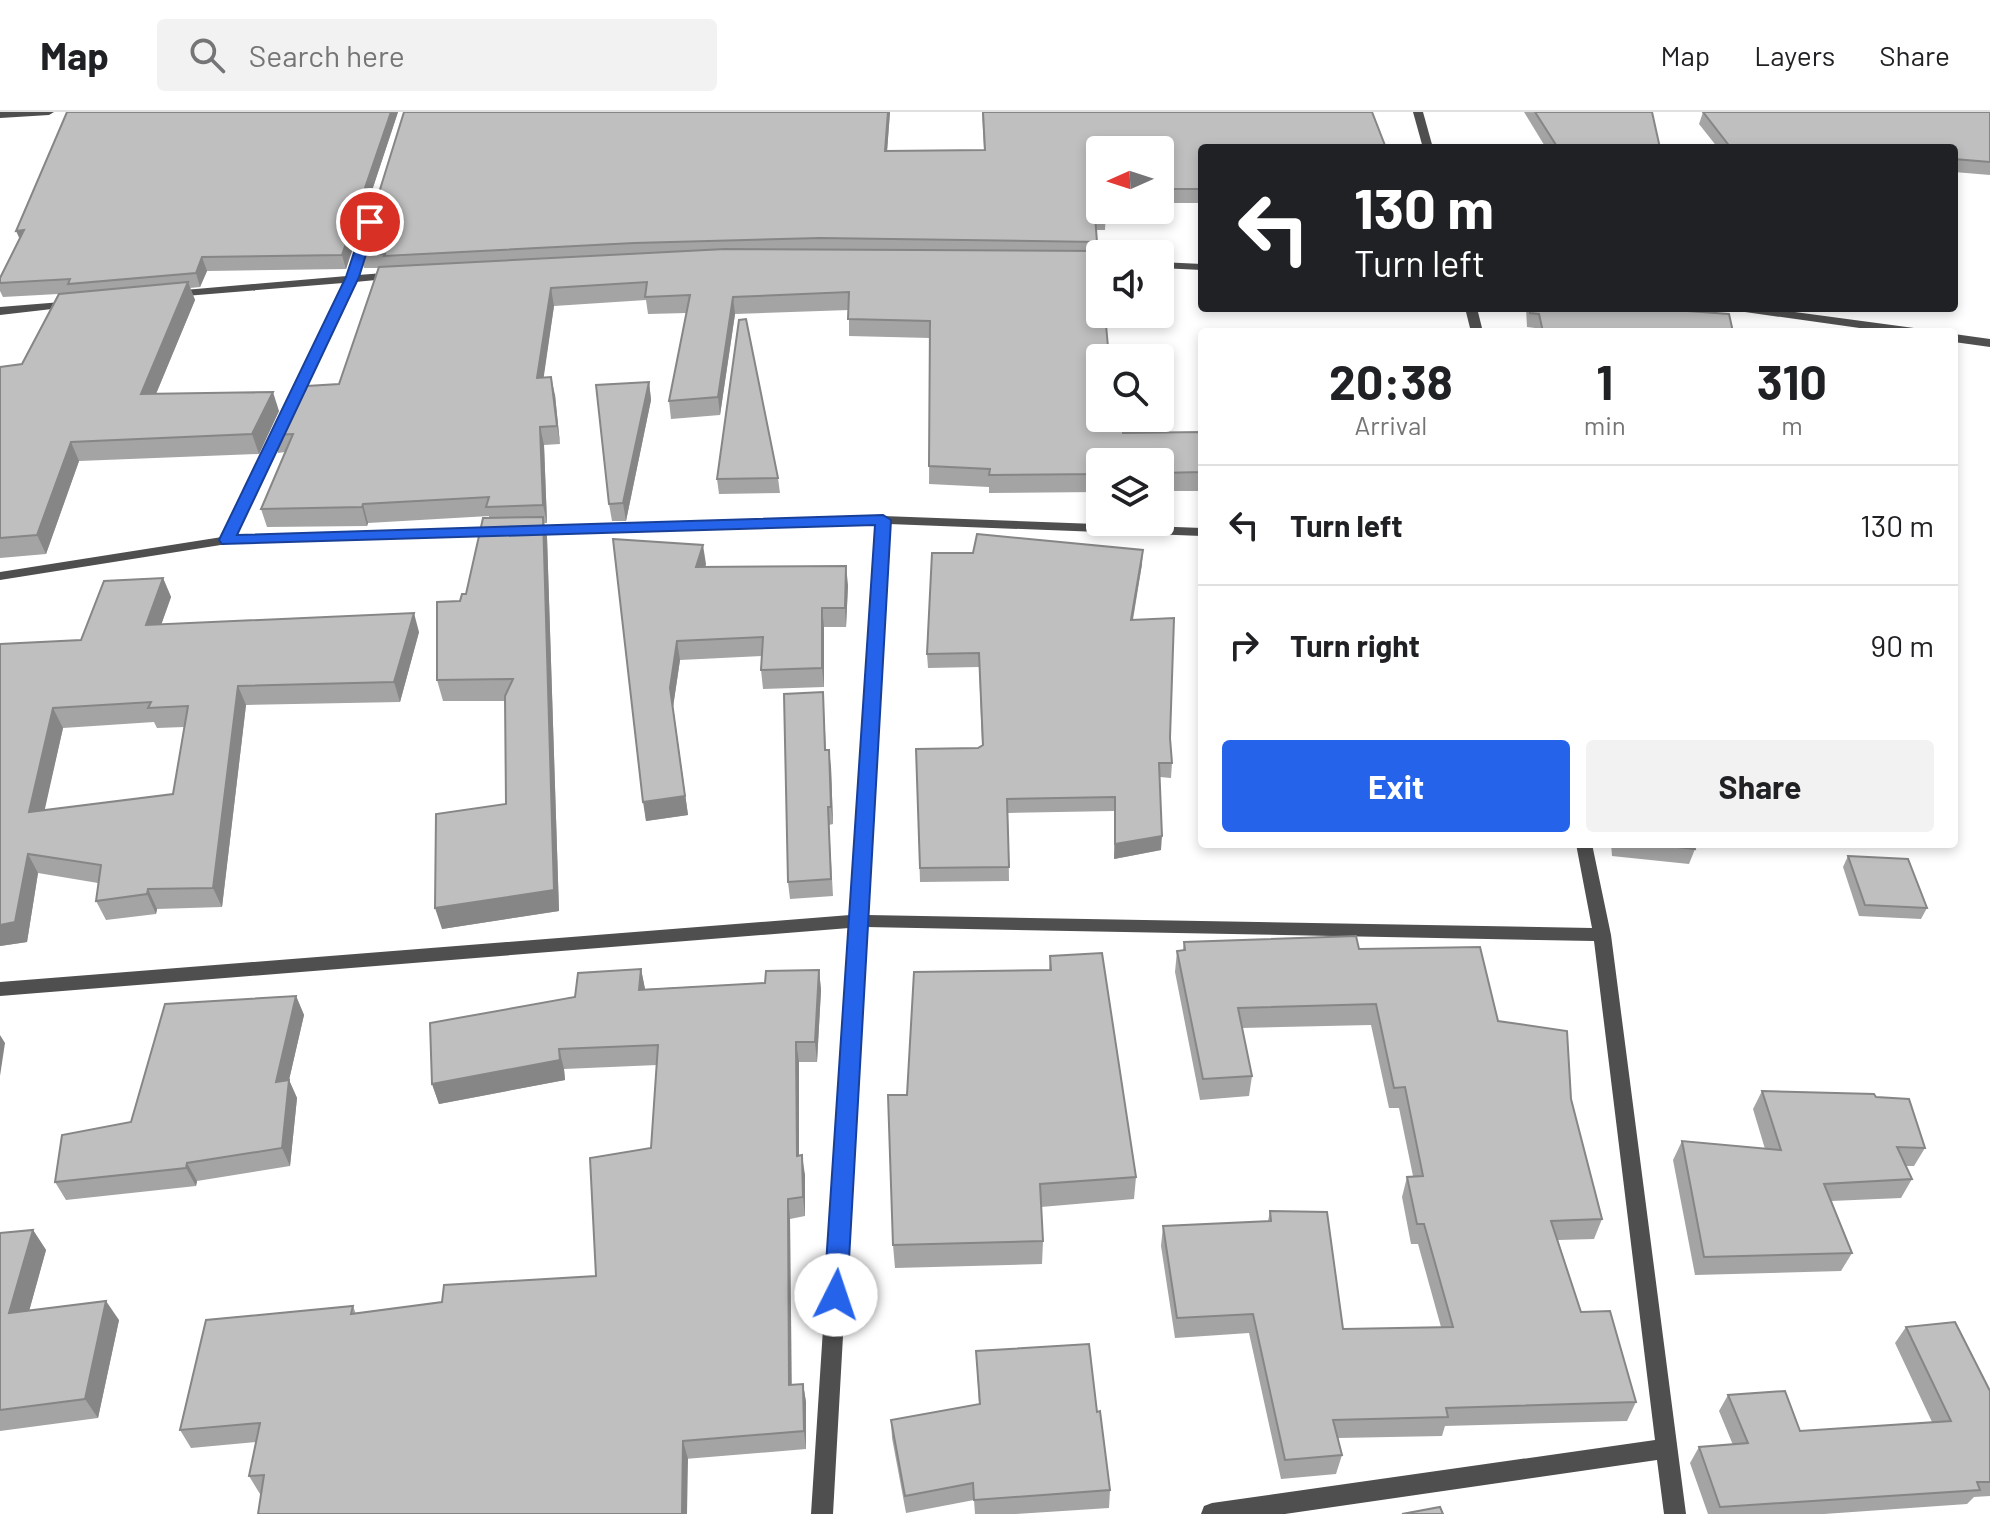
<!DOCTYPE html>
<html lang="en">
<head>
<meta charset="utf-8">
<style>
	:root { --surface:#fff; --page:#f2f2f2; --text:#202124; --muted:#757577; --line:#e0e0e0; --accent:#2563eb }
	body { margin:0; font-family:Barlow,sans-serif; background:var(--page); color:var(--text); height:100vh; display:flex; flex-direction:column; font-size:30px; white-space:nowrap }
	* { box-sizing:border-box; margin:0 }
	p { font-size:26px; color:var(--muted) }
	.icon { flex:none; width:44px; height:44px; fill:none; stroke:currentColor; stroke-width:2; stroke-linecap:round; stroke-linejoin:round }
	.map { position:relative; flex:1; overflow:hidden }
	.drawer { position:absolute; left:1198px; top:216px; width:760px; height:520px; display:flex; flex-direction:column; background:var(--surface); border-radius:8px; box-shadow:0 4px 12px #0003 }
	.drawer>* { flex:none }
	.banner { position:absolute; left:1198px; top:32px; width:760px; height:168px; border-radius:8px; box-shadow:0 4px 12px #0003; background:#202124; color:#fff; overflow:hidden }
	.needle { width:52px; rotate:267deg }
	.controls { position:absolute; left:1086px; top:24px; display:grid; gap:16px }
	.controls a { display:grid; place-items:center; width:88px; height:88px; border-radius:8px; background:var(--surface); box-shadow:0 4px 12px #0003; font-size:40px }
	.pin { position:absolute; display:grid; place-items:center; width:68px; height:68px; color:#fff; margin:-34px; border:4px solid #fff; border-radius:50%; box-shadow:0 2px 8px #0007 }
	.me { position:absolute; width:88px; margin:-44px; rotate:4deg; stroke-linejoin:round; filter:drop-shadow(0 0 6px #0008) }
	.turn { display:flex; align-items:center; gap:28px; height:168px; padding:0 24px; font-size:36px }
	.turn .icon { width:104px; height:104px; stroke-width:2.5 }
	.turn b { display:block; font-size:56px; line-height:68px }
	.eta { display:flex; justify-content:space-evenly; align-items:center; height:136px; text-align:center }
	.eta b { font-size:48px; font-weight:700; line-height:56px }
	.primary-button { display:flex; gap:16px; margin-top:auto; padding:16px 24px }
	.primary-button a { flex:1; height:92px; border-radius:8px; background:var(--accent); color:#fff; font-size:32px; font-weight:700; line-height:92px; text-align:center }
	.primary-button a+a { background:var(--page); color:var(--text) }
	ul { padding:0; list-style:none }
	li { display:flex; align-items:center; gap:24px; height:120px; padding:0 24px; border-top:2px solid var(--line) }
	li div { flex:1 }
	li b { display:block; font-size:30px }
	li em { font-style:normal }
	header { display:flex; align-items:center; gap:48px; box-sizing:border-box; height:112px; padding:0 40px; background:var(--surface); border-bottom:2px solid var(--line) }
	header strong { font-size:38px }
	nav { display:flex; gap:44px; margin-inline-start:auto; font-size:28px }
	.search { width:560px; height:72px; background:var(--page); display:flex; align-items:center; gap:20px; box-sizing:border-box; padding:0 28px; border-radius:8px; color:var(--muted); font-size:30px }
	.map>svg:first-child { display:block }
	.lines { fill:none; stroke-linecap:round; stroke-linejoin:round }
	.street { fill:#4f4f4f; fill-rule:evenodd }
	.wall { fill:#a4a4a4; fill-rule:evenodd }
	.shaded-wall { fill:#868686 }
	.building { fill:#bfbfbf; stroke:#868686; stroke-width:2; fill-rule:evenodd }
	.route { fill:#2563eb; stroke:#184099; stroke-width:2 }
</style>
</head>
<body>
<header>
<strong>Map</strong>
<div class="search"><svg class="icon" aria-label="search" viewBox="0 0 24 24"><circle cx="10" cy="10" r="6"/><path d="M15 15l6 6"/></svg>Search here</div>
<nav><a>Map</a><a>Layers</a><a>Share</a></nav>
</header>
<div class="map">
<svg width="1990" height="1402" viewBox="0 0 1990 1402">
	<rect width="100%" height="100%" fill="#fff"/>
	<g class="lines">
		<g class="street">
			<polygon points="0,0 54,0 49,3 0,6"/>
			<polygon points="1413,0 1423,0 1433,36 1423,36"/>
			<polygon points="366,120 372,123 358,163 397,160 403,163 397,166 355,170 236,424 499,416 506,420 504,423 227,432 0,468 0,460 222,425 343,171 173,185 167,182 173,179 347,164 360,123"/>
			<polygon points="1160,150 1202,152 1202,158 1160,156"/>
			<polygon points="74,189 78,190 78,194 0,203 0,195"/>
			<polygon points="1465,196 1477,196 1483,220 1471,220"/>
			<polygon points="1732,196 1764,196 1914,216 1920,220 1888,220 1738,199"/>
			<polygon points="1954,222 1990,227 1990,235 1954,230"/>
			<polygon points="883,404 1202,416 1202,424 889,412 867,803 1592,816 1576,732 1592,732 1611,823 1686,1402 1664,1402 1657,1348 1285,1402 1201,1402 1204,1394 1212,1391 1655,1328 1594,829 866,815 833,1402 811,1402 849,816 0,884 0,870 850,803 876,412 527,423 520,419 527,415"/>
		</g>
	</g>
	<g class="wall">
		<polygon points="67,0 398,0 346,157 207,159 200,175 190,176 195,188 156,282 279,299 259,342 79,349 46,442 0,446 0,255 22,252 58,182 3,185 0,179 0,166 20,127"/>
		<polygon points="404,0 890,0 887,39 984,38 982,0 1372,0 1202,36 1202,91 1160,91 1160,38 1100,38 1106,98 1105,118 1096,118 1100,246 1123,321 1202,320 1202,379 1160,379 1160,350 1100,350 1100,380 989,381 989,375 929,372 930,226 849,224 849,198 735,202 720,303 671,307 669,289 687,201 648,202 646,188 554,194 543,266 555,283 560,332 544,333 547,411 544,411 547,425 559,799 442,817 506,692 505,589 443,589 437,568 460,489 466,482 489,406 489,404 368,411 367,414 267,415 261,397 285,340 278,341 273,323 305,279 339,272 378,156 364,156 360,142"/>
		<polygon points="1524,0 1652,0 1660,36 1546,36"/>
		<polygon points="1703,0 1990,0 1990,63 1954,60 1954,36 1718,36 1699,12"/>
		<polygon points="1526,196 1690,196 1689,199 1733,220 1536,220 1535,216 1527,215"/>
		<polygon points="649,270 651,288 626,409 612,409 609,392"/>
		<polygon points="778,366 780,381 719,382 717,367"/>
		<polygon points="613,427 706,452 705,455 848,473 846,515 824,515 824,575 763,577 761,558 762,544 680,548 673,595 688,703 646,709"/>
		<polygon points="1142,452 1133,508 1170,626 1172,651 1171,666 1160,665 1161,738 1114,747 1114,699 1008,701 1009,769 920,770 916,637 978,636 982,633 979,555 928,556 927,542"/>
		<path d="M163,466L171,485L161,513L419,520L400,590L246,593L222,795L157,797L156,802L106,808L96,789L98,771L38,761L27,830L0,834V532L81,528ZM154,610L157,616L184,615L173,682L44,698L63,616Z"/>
		<polygon points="823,580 826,638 831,655 833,712 829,713 833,784 790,787 788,770"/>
		<polygon points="1611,732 1694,732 1695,737 1689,752 1612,744"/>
		<polygon points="1848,744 1927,796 1921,807 1859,804 1843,755"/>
		<polygon points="1184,830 1359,837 1498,909 1571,987 1602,1107 1594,1127 1558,1128 1581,1200 1636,1290 1627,1309 1445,1314 1442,1324 1338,1326 1342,1343 1336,1362 1281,1367 1249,1221 1175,1226 1161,1134 1163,1114 1268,1109 1270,1099 1343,1217 1441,1215 1418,1132 1411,1132 1402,1085 1407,1065 1413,1064 1399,996 1389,996 1371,913 1242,916 1252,964 1249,984 1200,988 1175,860 1177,839 1183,838"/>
		<polygon points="1050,844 1136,1065 1134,1087 1041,1095 1043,1129 1042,1152 895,1156 893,1133 907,983 1049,858"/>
		<polygon points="641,857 645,877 765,871 819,858 821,878 817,950 799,950 799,1044 805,1063 805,1104 790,1107 791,1273 803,1272 806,1290 806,1337 260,1382 249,1364 256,1330 191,1336 180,1318 353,1194 356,1202 442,1190 596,1164 651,1036 657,953 564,957 565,968 439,992 432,972 575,885"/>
		<polygon points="296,884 304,903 289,968 297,986 290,1054 197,1069 196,1074 66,1088 55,1070"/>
		<polygon points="1762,979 1876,985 1925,1036 1914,1054 1906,1054 1912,1067 1901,1086 1831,1089 1852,1141 1841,1159 1695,1163 1673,1048 1682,1029 1765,1037 1753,997"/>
		<polygon points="33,1118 46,1138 29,1199 119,1208 98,1306 0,1319 0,1121"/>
		<polygon points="1906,1215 1990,1279 1990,1384 1974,1385 1967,1392 1824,1402 1708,1402 1690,1351 1699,1335 1733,1333 1719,1299 1728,1283 1800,1319 1932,1310 1895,1231"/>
		<polygon points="976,1239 1097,1300 1110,1378 1109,1396 1016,1402 975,1402 974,1388 906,1401 892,1326 891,1308 979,1293"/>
	</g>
	<g class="shaded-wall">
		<polygon points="391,0 398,0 346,157 342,143"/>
		<polygon points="888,0 890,0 886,53 885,39"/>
		<polygon points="24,118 22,132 16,119"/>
		<polygon points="202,145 207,159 200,175 196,161"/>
		<polygon points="188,170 195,188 148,301 141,282"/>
		<polygon points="551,176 554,194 541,284 537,266"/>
		<polygon points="733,185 735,202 720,303 718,285"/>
		<polygon points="551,265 555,283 560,332 557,314"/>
		<polygon points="649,270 651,288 626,409 623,391"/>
		<polygon points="273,280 279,299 259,342 252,322"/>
		<polygon points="540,315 544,333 547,411 543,393"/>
		<polygon points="71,330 79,349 46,442 37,423"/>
		<polygon points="363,392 368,411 367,414 362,395"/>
		<polygon points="543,405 547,425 559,799 442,817 435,796 554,778"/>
		<polygon points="703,433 706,452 699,474 696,455"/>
		<polygon points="1143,438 1142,452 1130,522 1131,508"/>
		<polygon points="846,454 848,473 846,515 845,496"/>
		<polygon points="163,466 171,485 154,533 146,513"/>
		<polygon points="822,496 824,515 824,575 822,556"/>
		<polygon points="414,501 419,520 400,590 394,570"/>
		<polygon points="677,529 680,548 673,595 688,703 646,709 643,690 670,576"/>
		<polygon points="238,574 246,593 222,795 213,776"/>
		<polygon points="53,596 63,616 40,719 29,700"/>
		<polygon points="829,638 831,655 833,712 831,695"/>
		<polygon points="1162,724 1161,738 1114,747 1115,732"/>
		<polygon points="28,742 38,761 27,830 0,834 0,813"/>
		<polygon points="148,777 157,797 156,802 147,782"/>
		<polygon points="641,857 645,877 639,878"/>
		<polygon points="819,858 821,878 817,950 815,930"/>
		<polygon points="296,884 304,903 289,968 297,986 290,1054 282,1036 276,970"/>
		<polygon points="0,923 5,931 0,964"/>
		<polygon points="796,930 799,950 799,1063 797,1044"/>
		<polygon points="559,937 564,957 565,968 439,992 432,972"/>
		<polygon points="802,1043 805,1063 805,1104 803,1085"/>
		<polygon points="187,1051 197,1069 196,1074 186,1056"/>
		<polygon points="788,1087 790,1107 792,1292 789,1273"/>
		<polygon points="33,1118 46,1138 23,1221 9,1201"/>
		<polygon points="106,1189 119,1208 98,1306 85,1287"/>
		<polygon points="803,1272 806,1290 806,1337 804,1319"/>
		<polygon points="683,1329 688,1347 687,1402 682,1402"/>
	</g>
	<g class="building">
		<polygon points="67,0 391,0 342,143 202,145 196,161 68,172 70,167 0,171 0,166 24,118 16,119"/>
		<polygon points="404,0 888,0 885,39 985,38 983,0 1372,0 1386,36 1202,36 1202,77 1160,77 1160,38 1100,38 1100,98 1106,98 1106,103 1095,104 1097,130 820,126 634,131 384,144 385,142 360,142"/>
		<polygon points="1535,0 1652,0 1660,36 1558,36"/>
		<polygon points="1703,0 1990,0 1990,50 1954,47 1954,36 1731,36"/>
		<polygon points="725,137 1098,139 1100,156 1100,202 1105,202 1109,246 1100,246 1100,306 1122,306 1123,321 1202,320 1202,360 1160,361 1160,350 1100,350 1100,362 989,363 990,357 929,354 930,209 848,207 849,180 733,185 718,285 669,289 690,183 645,185 647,170 551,176 537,266 551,265 557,314 540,315 543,393 486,395 489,385 363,392 362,395 261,397 293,322 273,323 293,280 305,279 307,274 339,272 379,155"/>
		<polygon points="188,170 141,282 273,280 252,322 71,330 37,423 0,426 0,255 22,252 59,182"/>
		<polygon points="1530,196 1690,196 1689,199 1729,202 1733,220 1543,220 1539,202 1530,201"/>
		<polygon points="746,207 778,366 717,367 739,208"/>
		<polygon points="649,270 623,391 609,392 596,273"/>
		<polygon points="543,405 554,778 435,796 436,702 506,692 505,584 513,567 437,568 437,490 460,489 462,482 466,482 483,406"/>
		<polygon points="977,422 1143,438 1131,508 1174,506 1170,626 1172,651 1159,651 1162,724 1115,732 1115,685 1007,687 1009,755 920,756 916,637 978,636 983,633 979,541 927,542 932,441 973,441"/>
		<polygon points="613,427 703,433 696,455 846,454 845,496 822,496 822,556 761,558 763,525 677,529 670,576 685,684 643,690"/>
		<path d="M163,466L146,513L414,501L394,570L238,574L213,776L148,777L147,782L96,789L101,753L28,742L15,810L0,813V532L81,528L104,469ZM151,590L148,596L188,594L173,682L29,700L53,596Z"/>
		<polygon points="823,580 825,638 829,638 831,695 828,695 831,767 788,770 784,582"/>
		<polygon points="1652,732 1694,732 1695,737"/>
		<polygon points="1848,744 1908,747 1927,796 1865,793"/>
		<polygon points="1356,824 1359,837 1480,835 1498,909 1567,919 1571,987 1602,1107 1551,1109 1581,1200 1610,1199 1636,1290 1446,1296 1448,1305 1333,1308 1342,1343 1285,1348 1253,1202 1177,1206 1163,1114 1271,1109 1270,1099 1327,1100 1343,1217 1453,1215 1424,1112 1417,1112 1407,1065 1423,1064 1405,975 1394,976 1376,892 1238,896 1252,964 1203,967 1177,839 1185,838 1184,830"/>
		<polygon points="1102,841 1136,1065 1040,1072 1043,1129 893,1133 888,983 907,983 914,860 1051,858 1050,844"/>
		<polygon points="641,857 639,878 765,871 766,859 819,858 815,930 796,930 797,1044 802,1043 803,1085 788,1087 789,1273 803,1272 804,1319 683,1329 682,1402 258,1402 264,1363 249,1364 260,1311 180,1318 206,1208 353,1194 351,1202 442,1190 444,1173 596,1164 590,1046 651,1036 658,933 559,937 560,948 432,972 430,911 575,885 578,861"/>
		<polygon points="296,884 276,970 289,968 282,1036 187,1051 186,1056 55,1070 62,1023 131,1010 165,892"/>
		<polygon points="1762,979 1874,982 1876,985 1909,987 1925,1036 1897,1035 1912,1067 1824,1072 1852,1141 1704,1145 1682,1029 1781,1038"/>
		<polygon points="33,1118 9,1201 106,1189 85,1287 0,1298 0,1121"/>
		<polygon points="1955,1210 1990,1279 1990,1370 1977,1370 1980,1378 1720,1395 1699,1335 1748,1331 1728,1283 1785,1279 1800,1319 1951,1309 1906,1215"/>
		<polygon points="1089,1232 1097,1300 1100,1299 1110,1378 974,1388 973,1371 905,1384 891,1308 980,1292 976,1239"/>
		<polygon points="1440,1395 1443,1402 1402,1402"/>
	</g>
	<polygon class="route" points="370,106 376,110 359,165 237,423 883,403 891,408 847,1183 844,1191 836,1194 828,1191 824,1183 875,413 222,432 219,428 346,165 364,110"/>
</svg>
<div class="controls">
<a><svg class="needle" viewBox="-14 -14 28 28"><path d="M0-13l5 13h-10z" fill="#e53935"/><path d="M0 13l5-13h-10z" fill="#757577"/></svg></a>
<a><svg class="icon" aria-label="sound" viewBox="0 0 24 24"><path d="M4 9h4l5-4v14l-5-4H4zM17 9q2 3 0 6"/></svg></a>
<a><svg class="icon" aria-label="search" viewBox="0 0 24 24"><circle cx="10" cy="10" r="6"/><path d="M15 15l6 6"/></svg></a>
<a><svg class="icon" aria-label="layers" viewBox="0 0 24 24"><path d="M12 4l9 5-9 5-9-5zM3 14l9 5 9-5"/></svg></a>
</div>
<div class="pin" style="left:370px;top:110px;background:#d93025"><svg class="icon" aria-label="arrive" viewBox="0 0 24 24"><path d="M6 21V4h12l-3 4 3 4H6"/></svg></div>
<svg class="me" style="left:836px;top:1183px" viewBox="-20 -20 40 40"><circle r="19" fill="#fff"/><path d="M0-13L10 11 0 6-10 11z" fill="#2563eb"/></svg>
<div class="banner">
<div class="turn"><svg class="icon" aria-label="left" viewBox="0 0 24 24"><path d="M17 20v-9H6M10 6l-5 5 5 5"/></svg><div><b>130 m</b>Turn left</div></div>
</div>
<section class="drawer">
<div class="eta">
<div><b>20:38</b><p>Arrival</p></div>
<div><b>1</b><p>min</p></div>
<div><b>310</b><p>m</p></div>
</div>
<ul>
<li><svg class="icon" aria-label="left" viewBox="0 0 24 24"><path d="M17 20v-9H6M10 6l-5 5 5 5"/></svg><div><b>Turn left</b></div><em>130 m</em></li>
<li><svg class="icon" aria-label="right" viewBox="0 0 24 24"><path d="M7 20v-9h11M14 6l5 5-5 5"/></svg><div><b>Turn right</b></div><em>90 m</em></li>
</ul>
<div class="primary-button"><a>Exit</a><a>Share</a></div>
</section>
</div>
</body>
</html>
